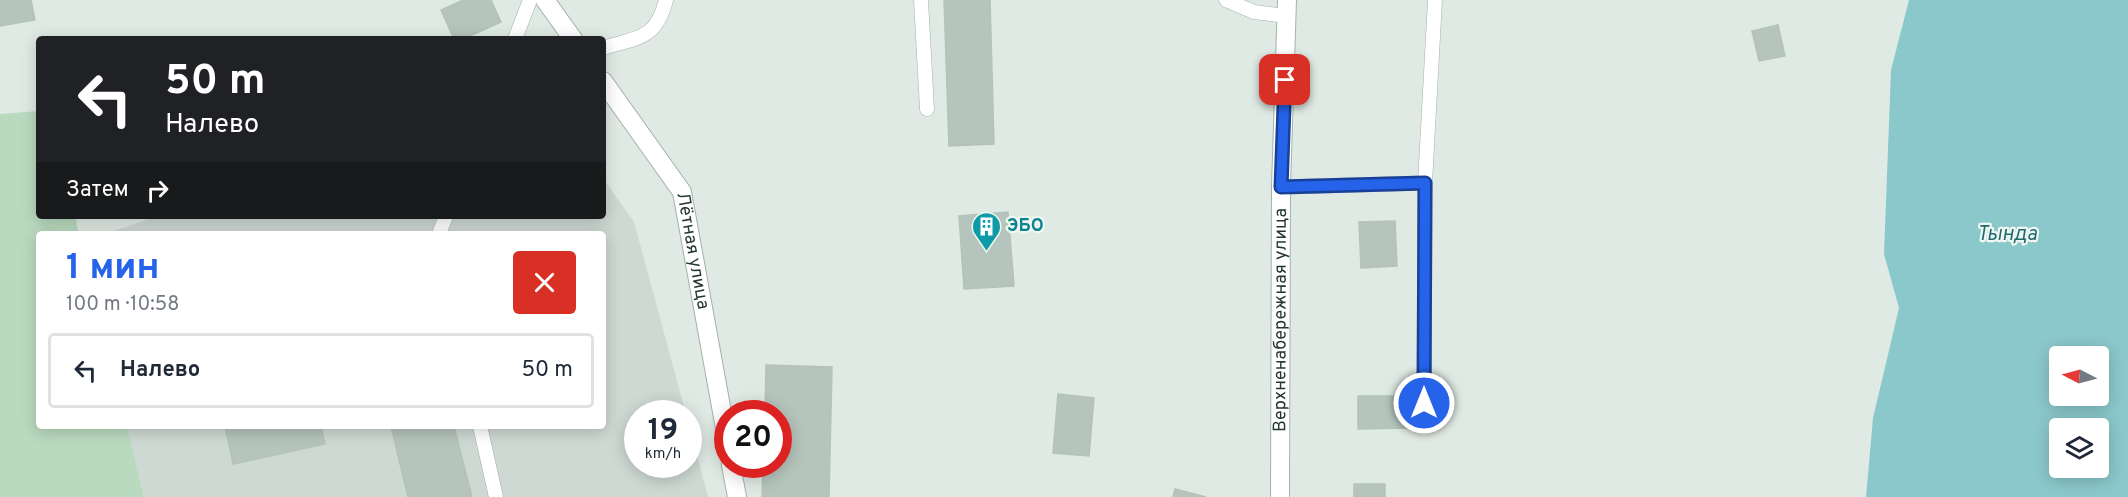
<!DOCTYPE html>
<html lang="ru">
<head>
<meta charset="utf-8">
<style>
	:root { --surface:#fff; --page:#f6f6f7; --text:#1f2937; --muted:#747a83; --line:#e0e1e3; --accent:#2563eb }
	body { margin:0; font-family:Overpass,sans-serif; background:var(--page); color:var(--text); height:100vh; display:flex; flex-direction:column; font-size:22px; white-space:nowrap }
	* { box-sizing:border-box; margin:0 }
	p { font-size:20px; color:var(--muted) }
	.icon { flex:none; width:33px; height:33px; fill:none; stroke:currentColor; stroke-width:2; stroke-linecap:round; stroke-linejoin:round }
	.map { position:relative; flex:1; overflow:hidden }
	.side { position:absolute; left:36px; top:231px; width:570px; height:198px; display:flex; flex-direction:column; background:var(--surface); border-radius:6px; box-shadow:0 3px 15px #0003 }
	.side>* { flex:none }
	.hud { position:absolute; left:36px; top:36px; width:570px; height:183px; border-radius:6px; box-shadow:0 3px 15px #0003; background:#202124; color:#fff; overflow:hidden }
	.needle { width:39px; rotate:276deg }
	.controls { position:absolute; left:2049px; top:346px; display:grid; gap:12px }
	.controls a { display:grid; place-items:center; width:60px; height:60px; border-radius:6px; background:var(--surface); box-shadow:0 3px 15px #0003; font-size:30px }
	.speed { position:absolute; left:624px; top:400px; display:flex; gap:12px; font-size:30px; font-weight:700; text-align:center }
	.speed>* { display:grid; place-content:center; width:78px; height:78px; border-radius:50%; background:var(--surface); box-shadow:0 3px 15px #0003; line-height:1 }
	.speed small { font-size:15px; font-weight:400 }
	.speed .limit { border:9px solid #d22; background:#fff; color:#111 }
	.pin { position:absolute; display:grid; place-items:center; width:51px; height:51px; color:#fff; margin:-26px; border-radius:12px; box-shadow:0 3px 9px #0006 }
	.me { position:absolute; width:66px; margin:-33px; rotate:0deg; stroke-linejoin:round; filter:drop-shadow(0 0 4px #0008) }
	.turn { display:flex; align-items:center; gap:21px; height:126px; padding:0 30px; font-size:27px }
	.turn .icon { width:78px; height:78px; stroke-width:2.5 }
	.turn b { display:block; font-size:42px; line-height:51px }
	.then { display:flex; align-items:center; height:57px; padding:0 30px; background:#0003; gap:12px; font-size:22px }
	.round { display:grid; place-items:center; flex:none; width:63px; height:63px; border-radius:6px; background:var(--page) }
	.overview { display:flex; align-items:center; justify-content:space-between; height:102px; padding:0 30px }
	h1 { font-size:36px; font-weight:700; line-height:45px; color:var(--accent) }
	ul { padding:0; list-style:none }
	li { display:flex; align-items:center; gap:18px; height:75px; margin:0 12px 9px; padding:0 18px; border:3px solid var(--line); border-radius:6px }
	li div { flex:1 }
	li b { display:block; font-size:22px }
	li em { font-style:normal }
	.map>svg:first-child { display:block }
	.built { fill:#ced9d3 }
	.green { fill:#badabf }
	.water { fill:#8bc8cb; fill-rule:evenodd }
	.building { fill:#b5c4bd; stroke:#b3c3ba; stroke-width:1.5 }
	.lines { fill:none; stroke-linecap:round; stroke-linejoin:round }
	.lane-casing { stroke:#a3b1aa; stroke-width:15 }
	.street-casing { stroke:#a3b1aa; stroke-width:20 }
	.secondary-casing { stroke:#a0b5ab; stroke-width:20 }
	.lane { stroke:#fff; stroke-width:14 }
	.street { stroke:#fff; stroke-width:18 }
	.secondary { stroke:#fff; stroke-width:18 }
	.route-casing { stroke:#184099; stroke-width:15 }
	.route { stroke:#2563eb; stroke-width:10 }
	.labels { text-anchor:middle; dominant-baseline:central; stroke-width:4.5; stroke-linejoin:round; paint-order:stroke }
	.culture-label { font-size:18px; font-weight:bold; fill:#0d838f; stroke:#f0f7f2; text-anchor:start }
	.street-label { font-size:18px; fill:#223930; stroke:#f0f7f2 }
	.water-label { font-size:20px; font-style:italic; fill:#206b70; stroke:#f0f7f2 }
</style>
</head>
<body>
<div class="map">
<svg width="2128" height="497" viewBox="0 0 2128 497">
	<rect width="100%" height="100%" fill="#e0eae4"/>
	<polygon class="built" points="603,178 634,222 686,414 638,414 638,465 688,465 689,425 708,497 144,497 127,426 603,426 603,234 105,234 158,216 603,216"/>
	<polygon class="green" points="39,111 39,216 75,216 79,234 39,234 39,426 127,426 144,497 0,497 0,114"/>
	<path class="water" d="M1909,0H2128V497H1866L1873,418L1899,308L1884,254L1891,70ZM2060,357H2098V396H2060ZM2060,429H2098V468H2060Z"/>
	<g class="building">
		<polygon points="0,0 31,0 35,20 0,26"/>
		<polygon points="463,0 491,0 501,22 463,39 454,39 441,10"/>
		<polygon points="944,0 990,0 994,144 949,146"/>
		<polygon points="1778,25 1785,56 1759,61 1752,31"/>
		<polygon points="1008,212 1014,286 964,289 959,216"/>
		<polygon points="1395,221 1397,266 1361,268 1359,222"/>
		<polygon points="766,365 832,367 829,497 762,497 763,465 778,465 778,414 765,414"/>
		<polygon points="1058,394 1094,398 1089,456 1053,453"/>
		<polygon points="1358,396 1408,396 1408,428 1358,429"/>
		<polygon points="225,426 321,426 325,444 233,464"/>
		<polygon points="391,426 454,426 472,497 408,497"/>
		<rect x="1354" y="484" width="31" height="13"/>
		<polygon points="1175,489 1206,497 1173,497"/>
	</g>
	<g class="lines">
		<defs>
			<g id="lane">
				<polyline points="921,0 927,109"/>
				<polyline points="1226,0 1254,12 1287,16"/>
				<polyline points="515,39 530,0"/>
				<path d="M603,48C638,37 656,40 666,0"/>
				<polyline points="1425,183 1435,0"/>
				<polyline points="1281,187 1425,183 1424,403"/>
				<polyline points="439,234 446,216"/>
				<polyline points="480,426 496,497"/>
			</g>
			<g id="street">
				<polyline points="545,0 573,39"/>
				<path id="s1" d="M603,81L682,192L728,445"/>
				<polyline points="731,465 737,497"/>
			</g>
			<g id="secondary">
				<path id="s2" d="M1280,497L1281,187L1287,0"/>
			</g>
		</defs>
		<use href="#lane" class="lane-casing"/>
		<use href="#street" class="street-casing"/>
		<use href="#secondary" class="secondary-casing"/>
		<use href="#lane" class="lane"/>
		<use href="#street" class="street"/>
		<use href="#secondary" class="secondary"/>
	</g>
	<g class="lines">
		<defs>
			<polyline id="route" points="1285,80 1281,187 1425,183 1424,403"/>
		</defs>
		<use href="#route" class="route-casing"/>
		<use href="#route" class="route"/>
	</g>
	<defs>
		<symbol id="building-pin" viewBox="-11 -11 22 30"><path d="M0 17L-7.5 6A9.5 9.5 0 1 1 7.5 6Z" fill="#0f9aa8" stroke="#f0f7f2"/><path d="M-4-6H4V6H1V3H-1V6H-4ZM-2.5-4.3h1.7v1.8h-1.7ZM.8-4.3h1.7v1.8H.8ZM-2.5-1h1.7V.8h-1.7ZM.8-1h1.7V.8H.8Z" fill="#fff"/></symbol>
	</defs>
	<g fill-rule="evenodd">
		<use href="#building-pin" x="970" y="210" width="33" height="45"/>
	</g>
	<g class="labels">
		<g class="culture-label">
			<text x="1007" y="226">ЭБО</text>
		</g>
		<g class="street-label">
			<text stroke="none"><textPath href="#s1" startOffset="196">Лётная улица</textPath></text>
			<text stroke="none"><textPath href="#s2" startOffset="177">Верхненабережная улица</textPath></text>
		</g>
		<g class="water-label">
			<text x="2007" y="235">Тында</text>
		</g>
	</g>
</svg>
<div class="controls">
<a><svg class="needle" viewBox="-14 -14 28 28"><path d="M0-13l5 13h-10z" fill="#e53935"/><path d="M0 13l5-13h-10z" fill="#747a83"/></svg></a>
<a><svg class="icon" aria-label="layers" viewBox="0 0 24 24"><path d="M12 4l9 5-9 5-9-5zM3 14l9 5 9-5"/></svg></a>
</div>
<div class="speed"><div>19<small>km/h</small></div><div class="limit">20</div></div>
<div class="pin" style="left:1285px;top:80px;background:#d93025"><svg class="icon" aria-label="arrive" viewBox="0 0 24 24"><path d="M6 21V4h12l-3 4 3 4H6"/></svg></div>
<svg class="me" style="left:1424px;top:403px" viewBox="-20 -20 40 40"><circle r="17" fill="#2563eb" stroke="#fff" stroke-width="3"/><path d="M0-11L8 9 0 5-8 9z" fill="#fff"/></svg>
<div class="hud">
<div class="turn"><svg class="icon" aria-label="left" viewBox="0 0 24 24"><path d="M17 20v-9H6M10 6l-5 5 5 5"/></svg><div><b>50 m</b>Налево</div></div>
<div class="then">Затем<svg class="icon" aria-label="right" viewBox="0 0 24 24"><path d="M7 20v-9h11M14 6l5 5-5 5"/></svg></div>
</div>
<section class="side">
<div class="overview"><div><h1>1 мин</h1><p>100 m · 10:58</p></div><a class="round" style="background:#d93025;color:#fff"><svg class="icon" aria-label="close" viewBox="0 0 24 24"><path d="M6 6l12 12M18 6L6 18"/></svg></a></div>
<ul>
<li><svg class="icon" aria-label="left" viewBox="0 0 24 24"><path d="M17 20v-9H6M10 6l-5 5 5 5"/></svg><div><b>Налево</b></div><em>50 m</em></li>
</ul>
</section>
</div>
</body>
</html>
